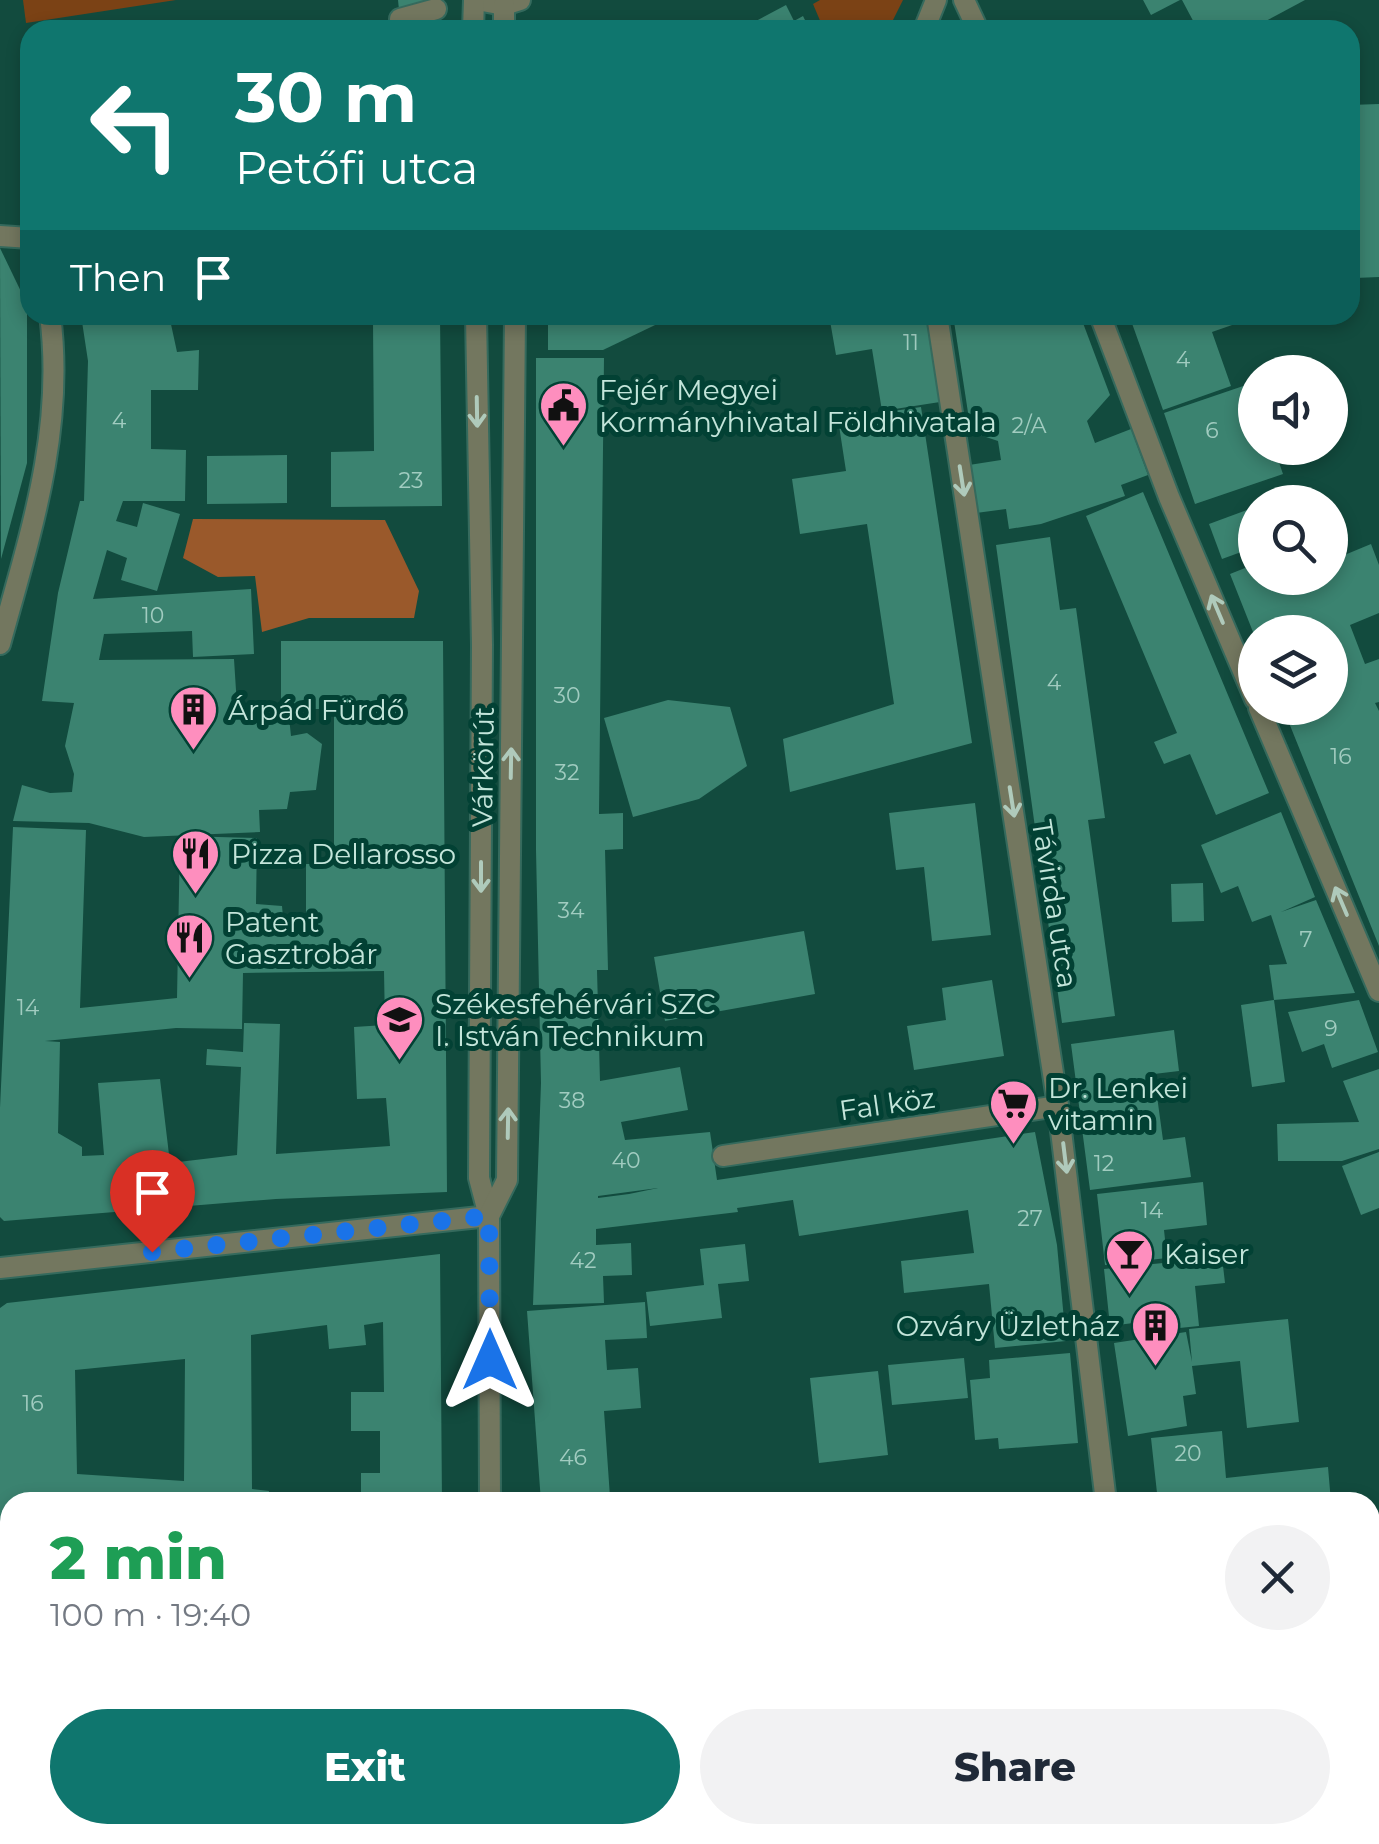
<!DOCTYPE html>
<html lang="en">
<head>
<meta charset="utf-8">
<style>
	:root { --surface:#fff; --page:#f2f2f3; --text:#1f2937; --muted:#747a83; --accent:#0f766e }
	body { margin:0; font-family:Montserrat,sans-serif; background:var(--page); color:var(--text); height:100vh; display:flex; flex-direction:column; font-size:38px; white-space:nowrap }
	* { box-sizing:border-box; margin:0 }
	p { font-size:32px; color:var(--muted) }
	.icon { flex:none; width:55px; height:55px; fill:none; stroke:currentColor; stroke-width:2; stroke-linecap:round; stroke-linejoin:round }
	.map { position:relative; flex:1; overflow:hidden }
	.details { position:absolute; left:0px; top:1492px; width:1380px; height:352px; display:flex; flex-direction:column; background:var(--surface); border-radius:30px 30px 0 0; box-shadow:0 5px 15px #0003 }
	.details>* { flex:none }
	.hud { position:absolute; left:20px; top:20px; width:1340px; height:305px; border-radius:30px; box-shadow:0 5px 15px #0003; background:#0f766e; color:#fff; overflow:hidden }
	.buttons { position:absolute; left:1238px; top:355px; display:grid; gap:20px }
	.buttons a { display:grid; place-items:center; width:110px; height:110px; border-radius:50%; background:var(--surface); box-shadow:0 5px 15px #0003; font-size:50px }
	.pin { position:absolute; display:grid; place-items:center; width:85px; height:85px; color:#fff; margin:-102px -42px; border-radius:50% 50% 50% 0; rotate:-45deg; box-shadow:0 0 10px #0007 }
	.pin .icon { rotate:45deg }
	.me { position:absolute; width:110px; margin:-55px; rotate:0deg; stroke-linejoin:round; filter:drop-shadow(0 0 8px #0008) }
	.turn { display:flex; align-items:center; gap:35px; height:210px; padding:0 50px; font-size:45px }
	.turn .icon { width:130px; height:130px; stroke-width:2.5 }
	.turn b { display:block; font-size:70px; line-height:85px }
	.then { display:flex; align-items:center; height:95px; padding:0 50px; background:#0003; gap:20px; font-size:38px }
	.round { display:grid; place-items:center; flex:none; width:105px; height:105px; border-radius:52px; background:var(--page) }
	.summary { display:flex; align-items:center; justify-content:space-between; height:170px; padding:0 50px }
	h1 { font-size:60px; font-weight:800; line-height:75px; color:#1e9e55 }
	.primary-button { display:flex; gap:20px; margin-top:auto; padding:20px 50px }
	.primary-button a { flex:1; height:115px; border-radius:60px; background:var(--accent); color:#fff; font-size:40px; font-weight:800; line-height:115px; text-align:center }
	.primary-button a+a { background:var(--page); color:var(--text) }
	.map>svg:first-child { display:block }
	.green { fill:#7b4215 }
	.forest { fill:#9a592b }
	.building { fill:#3b8370; fill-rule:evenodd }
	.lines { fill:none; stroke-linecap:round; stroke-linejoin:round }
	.pedestrian-casing { stroke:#356a5d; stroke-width:24 }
	.minor-casing { stroke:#356a5d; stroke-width:24 }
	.tertiary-casing { stroke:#356a5d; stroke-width:24 }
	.pedestrian { stroke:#73775f; stroke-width:20 }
	.minor { stroke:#73775f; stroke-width:20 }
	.tertiary { stroke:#73775f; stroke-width:20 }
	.oneway { stroke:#afcabb }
	.route { stroke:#1a73e8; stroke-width:18; stroke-dasharray:0 32.4 }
	.labels { text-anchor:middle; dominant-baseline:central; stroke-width:10; stroke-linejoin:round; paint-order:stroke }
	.number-label { font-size:22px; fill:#a1ccc0 }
	.poi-label { font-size:28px; fill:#c3e5da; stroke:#024134; text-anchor:start }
	.street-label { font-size:28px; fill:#c3e5da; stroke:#024134 }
</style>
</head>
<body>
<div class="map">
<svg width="1379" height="1844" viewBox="0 0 1379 1844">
	<rect width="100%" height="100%" fill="#124b3e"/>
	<g class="green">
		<polygon points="23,0 176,0 26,23"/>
		<polygon points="820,0 903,0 888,30 824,30 813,4"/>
	</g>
	<polygon class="forest" points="193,519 385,520 419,591 414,618 309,618 262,632 255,576 218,577 183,558"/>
	<g class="building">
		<polygon points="398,0 428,0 432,30 401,30"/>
		<polygon points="1143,0 1180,0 1151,15"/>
		<polygon points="1182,0 1305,0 1249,30 1198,30"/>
		<polygon points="786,5 794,21 803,16 810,30 739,30"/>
		<polygon points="1379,104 1379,277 1355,278 1350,105"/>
		<polygon points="0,248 27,304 27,463 1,559"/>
		<polygon points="81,315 169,315 177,352 199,350 198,390 151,390 151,449 186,450 185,501 123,501 116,521 137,527 143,503 180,514 157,591 121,580 127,558 107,550 93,599 251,589 254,654 193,657 192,631 104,634 99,660 234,659 237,706 258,705 257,716 289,717 291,736 307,733 322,744 316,790 290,792 287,809 259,810 260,832 144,837 89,823 13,821 22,785 50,793 72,792 74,774 65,746 74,703 42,701 58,593 80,501 84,501 88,361"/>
		<polygon points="359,315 440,315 442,506 331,507 331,452 374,451 373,322 359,322"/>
		<polygon points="548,315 676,315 603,350 548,350"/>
		<polygon points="829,315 927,315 940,402 882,411 872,349 836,355"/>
		<polygon points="953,315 1080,315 1110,395 1087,421 1095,443 1131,429 1148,475 1121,485 1125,496 1041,524 1009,529 1006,509 976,513 969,465 1001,460 998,441 971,432"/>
		<polygon points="1129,315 1258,315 1258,316 1212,332 1231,386 1163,410"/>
		<path d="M536,358H604L599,814L623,813V849L605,850L608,970H597L600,1081L680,1067L688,1110L621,1122L625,1140L710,1132L717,1180L1035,1132L1057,1245L1066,1341L995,1348L989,1284L904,1293L901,1261L974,1253L968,1210L799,1236L793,1200L737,1208L738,1212L596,1229V1245L631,1243L632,1275L603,1276L604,1303L533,1305L541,1083L536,850ZM658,1188L629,1194L598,1198V1196Z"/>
		<polygon points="1255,382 1255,448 1274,448 1283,474 1195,504 1164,413"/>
		<polygon points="921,407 972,743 790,792 783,739 894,704 867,524 800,534 792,479 846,471 838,419"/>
		<polygon points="287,455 287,503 207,504 207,456"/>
		<polygon points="1143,492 1269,793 1216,815 1190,754 1164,764 1154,742 1177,733 1086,516"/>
		<polygon points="1255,507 1255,547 1222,559 1209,524"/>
		<polygon points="1050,537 1060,610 1076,608 1105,818 1088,820 1115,1016 1062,1023 996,545"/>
		<polygon points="1371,544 1379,565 1379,613 1350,625 1365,664 1379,659 1379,702 1375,703 1379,711 1379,946 1283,708 1330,708 1330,632 1253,632 1230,574 1255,564 1255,578 1330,578 1330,561"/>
		<path d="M281,641H443L447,1192L276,1199L4,1221L0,1217V1108L13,827L86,830L80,1008L177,998L180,836L257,838L256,904L282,906L284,928L306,930V864H334V709H281ZM384,971L385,1025L354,1027L357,1099L386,1098L390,1146L276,1154L280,1024L244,1023L243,1052L207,1049L206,1065L241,1067L237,1155L170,1163L160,1079L98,1083L104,1155L82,1156V1147L58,1133L60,1042L45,1041L176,1028L242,1029L243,973Z"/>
		<polygon points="668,700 730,707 747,766 699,799 633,817 604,718"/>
		<polygon points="975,803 991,935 932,941 924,867 896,870 889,813"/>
		<polygon points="1281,812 1315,897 1281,912 1316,900 1355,993 1274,1000 1269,965 1287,964 1271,915 1252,922 1238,886 1221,893 1201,845"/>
		<polygon points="1203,883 1204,921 1172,922 1171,884"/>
		<polygon points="804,931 815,994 665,1021 654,957"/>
		<polygon points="992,980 1004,1056 914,1070 907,1026 946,1020 942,988"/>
		<polygon points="1274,1000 1285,1082 1252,1087 1241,1005"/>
		<polygon points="1359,1000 1378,1052 1332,1068 1324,1044 1302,1052 1288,1012"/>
		<polygon points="1174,1030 1179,1071 1154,1074 1163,1140 1185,1137 1191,1177 1090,1190 1071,1044"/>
		<polygon points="1379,1069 1379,1149 1342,1161 1278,1161 1277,1124 1359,1122 1343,1081"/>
		<polygon points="1379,1152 1379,1208 1361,1215 1342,1166"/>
		<polygon points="1203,1182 1207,1225 1164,1230 1167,1258 1105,1265 1097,1194"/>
		<polygon points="745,1244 749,1281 718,1284 722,1318 650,1326 646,1292 704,1285 700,1249"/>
		<path d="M440,1254L442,1502H361V1473H380V1431H351V1392H384L383,1322L364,1325L366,1345L329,1349L327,1325L251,1335L252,1489L269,1491L268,1502H10V1835H222L219,1844H0V1308L7,1303ZM185,1359L184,1481L77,1474L75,1370Z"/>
		<polygon points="1222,1257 1225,1283 1195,1286 1199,1326 1150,1331 1149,1321 1110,1326 1104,1269"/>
		<polygon points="645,1302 647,1338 605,1340 607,1370 638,1368 641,1408 604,1411 610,1497 541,1502 527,1311"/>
		<polygon points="1288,1319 1299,1422 1247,1428 1240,1361 1192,1366 1196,1394 1183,1396 1187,1426 1128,1436 1114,1343 1186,1332 1192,1362 1189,1329"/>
		<polygon points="1070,1353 1078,1443 999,1449 998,1438 975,1440 970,1380 990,1378 989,1360"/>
		<polygon points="964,1358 968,1398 892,1405 888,1365"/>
		<polygon points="878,1371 888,1455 819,1463 810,1378"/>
		<polygon points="1222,1431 1226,1478 1328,1467 1331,1502 1158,1502 1151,1438"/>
		<polygon points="1379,1698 1379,1737 1370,1738 1370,1699"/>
		<polygon points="520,1835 589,1835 590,1844 520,1844"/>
		<polygon points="941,1835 980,1835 981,1844 942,1844"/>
		<polygon points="1063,1835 1120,1835 1120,1844 1064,1844"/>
		<polygon points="1166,1835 1216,1835 1217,1841 1168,1843"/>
	</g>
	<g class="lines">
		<defs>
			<g id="pedestrian">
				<polyline points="400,19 436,9"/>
				<polyline points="0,236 30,238"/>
			</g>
			<g id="minor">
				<polyline points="964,0 978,30"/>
				<polyline points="924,30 936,0"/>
				<polyline points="937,315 1058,1106 1106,1502"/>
				<polyline points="1100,315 1169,497 1255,699"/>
				<path d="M0,644C30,535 65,430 50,315"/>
				<polyline points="1259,708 1379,991"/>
				<polyline points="723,1156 1058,1106"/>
				<polyline points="0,1268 489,1216"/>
				<polyline points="1146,1835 1147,1844"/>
			</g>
			<g id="tertiary">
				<polyline points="477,0 504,5 520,0"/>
				<polyline points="504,5 504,30"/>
				<polyline points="473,30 474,0"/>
				<polyline points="476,315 482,645 479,1178 489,1216 490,1502"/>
				<polyline points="489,1216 507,1180 515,315"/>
				<polyline points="494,1835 494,1844"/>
			</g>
		</defs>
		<use href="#pedestrian" class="pedestrian-casing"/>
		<use href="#minor" class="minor-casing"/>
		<use href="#tertiary" class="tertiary-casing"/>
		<use href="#pedestrian" class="pedestrian"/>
		<use href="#minor" class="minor"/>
		<use href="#tertiary" class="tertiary"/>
	</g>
	<defs><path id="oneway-shaft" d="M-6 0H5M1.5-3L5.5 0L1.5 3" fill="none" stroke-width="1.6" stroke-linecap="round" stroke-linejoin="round" transform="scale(2.5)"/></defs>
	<g class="oneway">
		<use href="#oneway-shaft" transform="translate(477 412) rotate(89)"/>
		<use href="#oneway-shaft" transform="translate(962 481) rotate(81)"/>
		<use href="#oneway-shaft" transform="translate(1217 609) rotate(-113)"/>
		<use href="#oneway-shaft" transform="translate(511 763) rotate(-89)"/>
		<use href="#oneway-shaft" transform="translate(1012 802) rotate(81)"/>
		<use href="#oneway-shaft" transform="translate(481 877) rotate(90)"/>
		<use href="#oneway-shaft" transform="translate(1341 901) rotate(-113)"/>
		<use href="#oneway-shaft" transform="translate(508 1123) rotate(-89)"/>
		<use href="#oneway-shaft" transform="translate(1065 1158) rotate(83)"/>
	</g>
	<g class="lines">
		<polyline class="route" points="152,1252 489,1216 490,1360"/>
	</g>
	<defs>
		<symbol id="civic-pin" viewBox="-11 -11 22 30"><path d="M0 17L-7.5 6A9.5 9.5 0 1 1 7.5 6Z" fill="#fe8ebe" stroke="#024134"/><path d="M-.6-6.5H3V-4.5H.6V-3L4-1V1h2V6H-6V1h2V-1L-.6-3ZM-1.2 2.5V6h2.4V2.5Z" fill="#111"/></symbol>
		<symbol id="building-pin" viewBox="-11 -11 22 30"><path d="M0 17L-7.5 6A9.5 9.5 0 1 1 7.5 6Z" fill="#fe8ebe" stroke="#024134"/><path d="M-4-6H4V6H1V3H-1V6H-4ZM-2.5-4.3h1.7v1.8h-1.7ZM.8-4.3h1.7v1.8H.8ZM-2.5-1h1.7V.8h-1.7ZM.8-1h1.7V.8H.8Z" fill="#111"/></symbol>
		<symbol id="restaurant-pin" viewBox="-11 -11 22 30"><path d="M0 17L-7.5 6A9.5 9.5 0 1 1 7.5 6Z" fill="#fe8ebe" stroke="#024134"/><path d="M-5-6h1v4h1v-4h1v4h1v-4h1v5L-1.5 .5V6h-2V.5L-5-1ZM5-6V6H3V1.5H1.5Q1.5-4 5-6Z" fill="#111"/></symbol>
		<symbol id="school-pin" viewBox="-11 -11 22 30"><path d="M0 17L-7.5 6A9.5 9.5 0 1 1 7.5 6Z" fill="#fe8ebe" stroke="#024134"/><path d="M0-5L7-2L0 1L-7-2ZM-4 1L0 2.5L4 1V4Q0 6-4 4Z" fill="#111"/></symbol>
		<symbol id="supermarket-pin" viewBox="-11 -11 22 30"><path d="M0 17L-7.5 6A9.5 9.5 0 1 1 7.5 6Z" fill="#fe8ebe" stroke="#024134"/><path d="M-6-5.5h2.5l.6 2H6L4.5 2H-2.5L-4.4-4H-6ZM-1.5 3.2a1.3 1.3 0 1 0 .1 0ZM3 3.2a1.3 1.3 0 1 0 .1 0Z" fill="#111"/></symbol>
		<symbol id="bar-pin" viewBox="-11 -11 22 30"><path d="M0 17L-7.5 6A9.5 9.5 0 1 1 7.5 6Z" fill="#fe8ebe" stroke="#024134"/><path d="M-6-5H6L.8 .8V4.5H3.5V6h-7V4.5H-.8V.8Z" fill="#111"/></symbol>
	</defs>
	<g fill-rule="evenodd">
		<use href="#civic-pin" x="536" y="378" width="55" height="75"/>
		<use href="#building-pin" x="166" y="682" width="55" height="75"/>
		<use href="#restaurant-pin" x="168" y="826" width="55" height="75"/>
		<use href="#restaurant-pin" x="162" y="910" width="55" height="75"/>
		<use href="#school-pin" x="372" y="992" width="55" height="75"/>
		<use href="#supermarket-pin" x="986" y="1076" width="55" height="75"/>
		<use href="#bar-pin" x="1102" y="1226" width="55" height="75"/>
		<use href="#building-pin" x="1128" y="1298" width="55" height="75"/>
	</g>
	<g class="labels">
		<g class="number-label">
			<text x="911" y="342">11</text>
			<text x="1183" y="359">4</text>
			<text x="119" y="420">4</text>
			<text x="1029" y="425">2/A</text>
			<text x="1212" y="430">6</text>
			<text x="411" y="480">23</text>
			<text x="153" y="615">10</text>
			<text x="1054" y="682">4</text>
			<text x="567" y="695">30</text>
			<text x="1341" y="756">16</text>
			<text x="567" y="772">32</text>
			<text x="571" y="910">34</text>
			<text x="1306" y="939">7</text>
			<text x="28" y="1007">14</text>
			<text x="1331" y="1028">9</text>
			<text x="572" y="1100">38</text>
			<text x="626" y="1160">40</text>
			<text x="1104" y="1163">12</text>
			<text x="1152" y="1210">14</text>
			<text x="1030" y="1218">27</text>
			<text x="583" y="1260">42</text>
			<text x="33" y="1403">16</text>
			<text x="1188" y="1453">20</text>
			<text x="573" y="1457">46</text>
		</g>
		<g class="poi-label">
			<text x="599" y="390">Fejér Megyei<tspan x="599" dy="32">Kormányhivatal Földhivatala</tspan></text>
			<text x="228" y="710">Árpád Fürdő</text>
			<text x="231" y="854">Pizza Dellarosso</text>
			<text x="225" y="922">Patent<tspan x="225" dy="32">Gasztrobár</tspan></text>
			<text x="435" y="1004">Székesfehérvári SZC<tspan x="435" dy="32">I. István Technikum</tspan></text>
			<text x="1048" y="1088">Dr. Lenkei<tspan x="1048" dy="32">vitamin</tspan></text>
			<text x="1164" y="1254">Kaiser</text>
			<text x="1120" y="1326" text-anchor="end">Ozváry Üzletház</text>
		</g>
		<g class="street-label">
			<text transform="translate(483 767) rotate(-89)">Várkörút</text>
			<text transform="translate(1055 904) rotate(81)">Távirda utca</text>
			<text transform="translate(887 1104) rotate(-8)">Fal köz</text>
		</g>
	</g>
</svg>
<div class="buttons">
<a><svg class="icon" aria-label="sound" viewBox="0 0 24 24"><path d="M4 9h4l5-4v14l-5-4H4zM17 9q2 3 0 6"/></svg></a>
<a><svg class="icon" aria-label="search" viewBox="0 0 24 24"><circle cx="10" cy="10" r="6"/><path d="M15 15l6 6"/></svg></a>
<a><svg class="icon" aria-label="layers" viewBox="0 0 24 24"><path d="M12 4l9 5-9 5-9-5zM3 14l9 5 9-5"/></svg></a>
</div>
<div class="pin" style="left:152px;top:1252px;background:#d93025"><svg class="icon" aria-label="arrive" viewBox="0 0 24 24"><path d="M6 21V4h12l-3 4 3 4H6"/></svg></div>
<svg class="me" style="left:490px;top:1360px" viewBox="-20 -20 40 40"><path d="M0-17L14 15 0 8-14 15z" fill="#1a73e8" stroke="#fff" stroke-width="4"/></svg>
<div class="hud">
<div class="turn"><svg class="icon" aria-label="left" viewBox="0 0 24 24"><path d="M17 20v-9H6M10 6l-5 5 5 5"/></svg><div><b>30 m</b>Petőfi utca</div></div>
<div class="then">Then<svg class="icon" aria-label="arrive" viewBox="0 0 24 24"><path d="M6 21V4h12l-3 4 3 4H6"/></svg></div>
</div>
<section class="details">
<div class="summary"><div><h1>2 min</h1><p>100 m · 19:40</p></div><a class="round"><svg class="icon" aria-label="close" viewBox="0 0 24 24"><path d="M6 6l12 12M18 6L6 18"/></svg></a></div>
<div class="primary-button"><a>Exit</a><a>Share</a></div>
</section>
</div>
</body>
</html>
